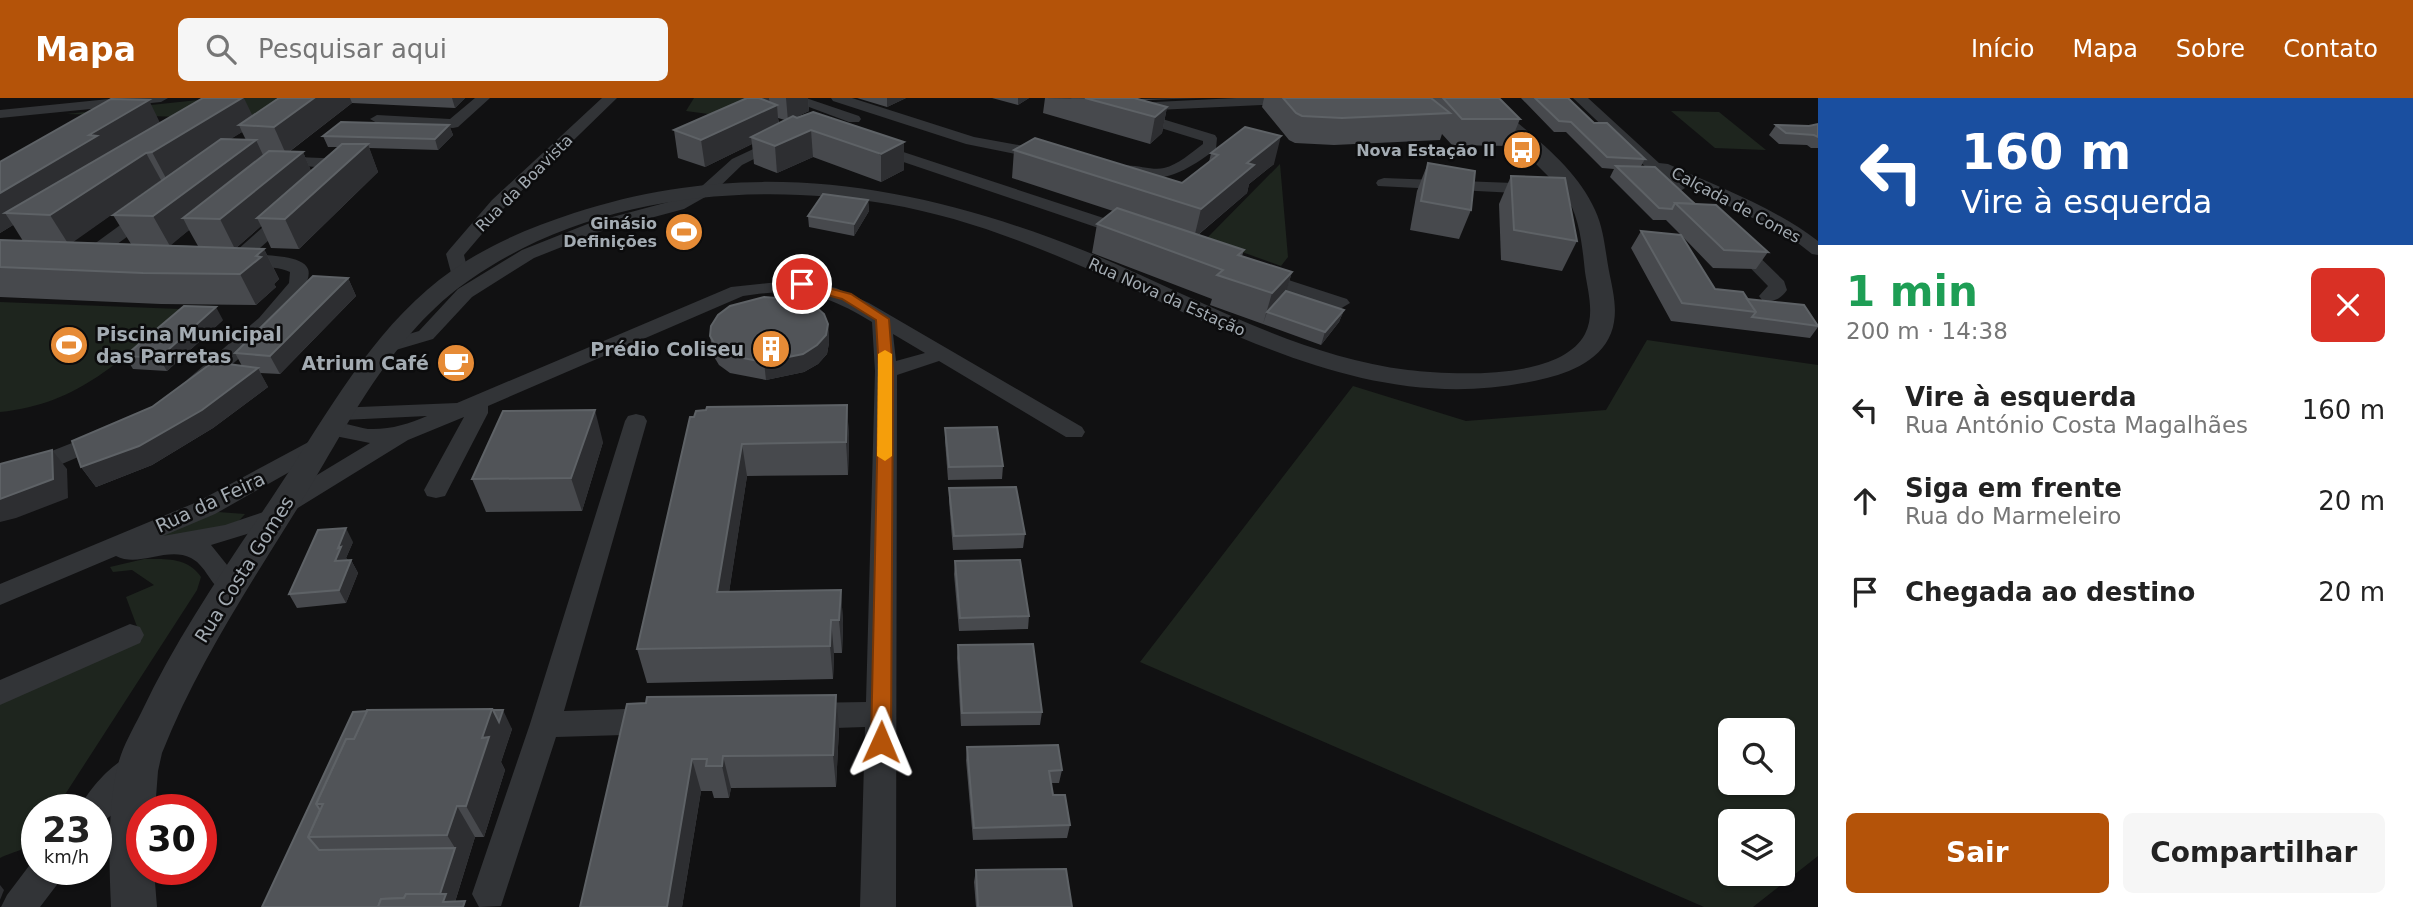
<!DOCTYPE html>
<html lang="pt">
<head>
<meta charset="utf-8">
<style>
	:root { --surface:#fff; --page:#f6f6f6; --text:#222; --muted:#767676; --accent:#b45309 }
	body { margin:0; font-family:"DejaVu Sans",sans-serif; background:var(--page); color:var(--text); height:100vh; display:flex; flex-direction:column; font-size:26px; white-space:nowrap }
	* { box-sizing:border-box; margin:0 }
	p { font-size:23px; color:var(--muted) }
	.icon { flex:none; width:38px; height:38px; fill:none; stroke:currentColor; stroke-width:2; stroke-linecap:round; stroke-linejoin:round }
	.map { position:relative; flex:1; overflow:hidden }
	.side { display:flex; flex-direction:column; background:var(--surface); width:595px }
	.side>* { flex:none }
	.guide { background:#1a4fa0; color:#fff; overflow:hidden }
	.controls { position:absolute; left:1718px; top:620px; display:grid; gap:14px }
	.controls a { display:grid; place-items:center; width:77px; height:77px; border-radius:10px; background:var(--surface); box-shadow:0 2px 5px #0004; font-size:35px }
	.speed { position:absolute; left:21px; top:696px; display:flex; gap:14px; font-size:35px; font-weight:700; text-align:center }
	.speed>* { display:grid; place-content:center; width:91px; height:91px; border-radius:50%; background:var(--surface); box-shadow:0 2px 5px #0004; line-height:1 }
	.speed small { font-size:18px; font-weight:400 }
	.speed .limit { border:10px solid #d22; background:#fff; color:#111 }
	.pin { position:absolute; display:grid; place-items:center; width:60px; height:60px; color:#fff; margin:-30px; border:4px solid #fff; border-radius:50%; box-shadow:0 2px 7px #0007 }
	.me { position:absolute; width:77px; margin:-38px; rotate:1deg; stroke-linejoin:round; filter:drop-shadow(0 0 5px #0008) }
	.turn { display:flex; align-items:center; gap:24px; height:147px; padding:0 28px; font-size:32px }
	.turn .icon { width:91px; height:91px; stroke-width:2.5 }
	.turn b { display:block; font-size:49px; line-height:60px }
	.round { display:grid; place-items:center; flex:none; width:74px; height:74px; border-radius:10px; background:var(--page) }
	.head { display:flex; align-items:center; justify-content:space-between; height:119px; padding:0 28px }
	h1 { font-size:42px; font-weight:600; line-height:52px; color:#1e9e55 }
	.button { display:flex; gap:14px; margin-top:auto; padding:14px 28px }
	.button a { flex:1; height:80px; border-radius:10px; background:var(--accent); color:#fff; font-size:28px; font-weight:600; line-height:80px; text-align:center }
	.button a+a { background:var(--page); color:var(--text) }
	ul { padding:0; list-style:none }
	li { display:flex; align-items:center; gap:21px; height:91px; padding:0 28px }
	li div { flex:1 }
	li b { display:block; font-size:26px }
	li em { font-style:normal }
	header { display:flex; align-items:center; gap:42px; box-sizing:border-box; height:98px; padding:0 35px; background:var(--accent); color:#fff }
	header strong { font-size:33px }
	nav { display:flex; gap:38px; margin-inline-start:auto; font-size:24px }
	.search { width:490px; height:63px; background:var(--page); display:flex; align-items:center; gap:18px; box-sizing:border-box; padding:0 24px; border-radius:10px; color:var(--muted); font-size:26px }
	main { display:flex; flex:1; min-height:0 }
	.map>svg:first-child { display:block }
	.green { fill:#1e251e; fill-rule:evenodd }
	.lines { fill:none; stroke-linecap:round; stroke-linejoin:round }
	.minor { fill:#323437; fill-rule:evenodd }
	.tertiary { fill:#323437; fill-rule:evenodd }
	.wall { fill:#47494d; fill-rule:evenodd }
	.shaded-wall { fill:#2d2e31 }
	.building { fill:#515458; stroke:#5e6266; stroke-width:2 }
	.route { fill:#b45309; stroke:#753606; stroke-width:2 }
	.slow { fill:#f59e0b }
	.labels { text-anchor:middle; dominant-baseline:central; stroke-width:5; stroke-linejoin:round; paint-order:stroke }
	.far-poi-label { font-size:16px; font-weight:bold; fill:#a3abb2; stroke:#0c0c0d; text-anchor:end }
	.far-street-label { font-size:16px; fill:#a3abb2; stroke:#0c0c0d }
	.poi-label { font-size:19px; font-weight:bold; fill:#a3abb2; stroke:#0c0c0d; text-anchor:end }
	.street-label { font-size:19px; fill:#a3abb2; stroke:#0c0c0d }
</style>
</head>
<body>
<header>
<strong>Mapa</strong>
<div class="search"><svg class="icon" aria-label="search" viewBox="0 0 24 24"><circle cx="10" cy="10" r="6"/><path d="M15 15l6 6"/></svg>Pesquisar aqui</div>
<nav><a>Início</a><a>Mapa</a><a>Sobre</a><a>Contato</a></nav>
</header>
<main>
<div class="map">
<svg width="1818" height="809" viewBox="0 0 1818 809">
	<rect width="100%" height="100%" fill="#111112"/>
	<g class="green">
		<polygon points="217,0 276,0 278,10 263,21 66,16"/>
		<polygon points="694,0 753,0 716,17 686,13"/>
		<polygon points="1671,13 1719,14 1766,52 1715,50"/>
		<polygon points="1280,66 1288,159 1281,168 1206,141"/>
		<path d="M0,204L180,211C122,260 81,306 0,314Z"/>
		<path d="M1647,242L1818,267V758L1753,809H1704L1140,564L1353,288L1466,323L1606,312ZM1731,632H1783V684H1731ZM1731,723H1783V775H1731Z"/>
		<polygon points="218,414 245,416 236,426 139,446"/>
		<path d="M144,461C165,461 188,459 201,479L197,492L55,712H37C37,756 35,744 0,760V606L142,542L126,499L154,487L132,472L113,474L110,469Z"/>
	</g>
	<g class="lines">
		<g class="minor">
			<polygon points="119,0 168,0 161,4 0,20 0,12"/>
			<polygon points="475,0 490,0 458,29 453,30 377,25 370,21 377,17 450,21"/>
			<polygon points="602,0 617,0 504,110 464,157 469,178 467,182 453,182 446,156 449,152 492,102"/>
			<polygon points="785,0 806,0 859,18 861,21 859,24 849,24"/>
			<polygon points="831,0 852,0 974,39 1046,52 1054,57 1046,62 966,46 833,3"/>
			<path d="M1071,0H1093L1129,11L1130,6L1135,5L1236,0H1331L1324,4L1136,13L1215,37L1217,40L1216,51C1190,70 1169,85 1135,79C1128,78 1121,77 1115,72C1126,61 1149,74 1164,70C1178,67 1192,54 1203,46V43L1073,3Z"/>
			<path d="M1573,0H1588L1659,65L1668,66C1718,89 1774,109 1818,143V157L1812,156L1789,138L1678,83L1685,90L1677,95L1671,93Z"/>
			<polygon points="781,38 786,39 788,42 786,45 742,67 714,94 684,111 602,133 534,160 472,199 433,241 389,254 382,252 379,248 382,244 419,233 458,191 522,152 590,125 672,103 702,88 732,61"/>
			<polygon points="873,44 1137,131 1140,135 1137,139 1125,139 868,52 865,49 868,46"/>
			<path d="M274,58L345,61L353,66C348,73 343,77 334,74L333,70L269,66L266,63L269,60Z"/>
			<polygon points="1384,80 1537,86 1545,91 1537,96 1378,88 1376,85 1378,82"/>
			<polygon points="151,108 159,113 157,117 98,160 86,160 83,156 86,152 145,109"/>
			<path d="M288,111L294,112L296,116L294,120L252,157C264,157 303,157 308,171C318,197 224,273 204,291H188L185,286L188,281L259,220L289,185L290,174C272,165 238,173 227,161L282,112Z"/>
			<path d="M1734,139L1740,140L1784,183L1787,192C1781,201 1773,205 1762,202L1759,198L1768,188L1725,144Z"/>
			<polygon points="1258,172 1347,201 1350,205 1340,211 1251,182 1249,178"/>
			<path d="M798,182L836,190L869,205L1082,329L1085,334L1082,339H1066L939,263L897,277L896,809H860L865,629L805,631L794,627L790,618L794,609L805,605L866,604L875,273L872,224C825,195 798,189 743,198L488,308V315L445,398L436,400L427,398L424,392L464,319L408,342L288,416L286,424L211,447L244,488L240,495C213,503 211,470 191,460C167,448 139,470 116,458L0,507V486L197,404L316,340L324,338L332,340L335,345L332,350L215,416L163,438L225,427L272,411L274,403L370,345L325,336L322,331L325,326C340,322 354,329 368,331C390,332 408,326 427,318L343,322L335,320L332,315L335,310L457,305L731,189ZM893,236L925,255L896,263Z"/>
			<polygon points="636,316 644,318 647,323 564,613 657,610 668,614 672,623 668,632 657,636 556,639 501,808 479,809 472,796 530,626 625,323 628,318"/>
			<polygon points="105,332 113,334 116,339 113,344 48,372 0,383 0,367 34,360"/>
			<polygon points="130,526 140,529 144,537 140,545 0,607 0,582"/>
			<path d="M135,655L146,659L151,669C141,689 117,719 96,726V712H79C87,692 114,663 135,655Z"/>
			<polygon points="35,760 37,772 64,772 59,784 40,809 1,809 7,797"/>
		</g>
		<path class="tertiary" d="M1470,0H1489C1525,33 1575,66 1595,112C1604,131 1605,152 1609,173C1612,189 1617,207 1614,224C1609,257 1576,273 1547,280C1399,317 1272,255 1141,195C1061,158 976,121 888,106C747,83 591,98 471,181C391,235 346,331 297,411C248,490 197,567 162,655L158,673L155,712H142V772H154L157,809H111C109,765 107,706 119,663C124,646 133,631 141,615C177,539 224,471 271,401C319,330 361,249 427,192C469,155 522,132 574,115C751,57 916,86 1085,153C1191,196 1292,257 1408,272C1452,277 1560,283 1585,236C1595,217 1588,194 1585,174C1582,146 1580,119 1564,94Z"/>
	</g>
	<g class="wall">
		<path d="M279,0H465L455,10L352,5L289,54H303L311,73L339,49H328L323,38L449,27L453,37L438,52L369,50L378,74L299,151L271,150L261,128L236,150L264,151L279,181L274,186L276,189L256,207L161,206L0,199V142L23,143L13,127L0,135V64L161,25L253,18ZM242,34L246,42L230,41ZM161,82H163L113,117L131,146L72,144ZM189,132L198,148L170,147Z"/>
		<path d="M747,0H808L809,13L796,19L813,14L904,72L881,84L813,59L777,75L754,66L752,46L705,69L678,60L674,32ZM778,20L785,22L779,25Z"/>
		<polygon points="857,0 906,0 887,9"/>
		<polygon points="992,0 1029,0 1018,7"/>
		<polygon points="1045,0 1137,1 1203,0 1142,2 1167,9 1162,35 1150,46 1043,15"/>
		<polygon points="1264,0 1499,0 1520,21 1509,48 1452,47 1442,36 1440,42 1334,47 1295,45 1289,42 1262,9"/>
		<polygon points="1521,0 1568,0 1594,25 1645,61 1641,68 1768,154 1756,171 1713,170 1682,138 1715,191 1747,201 1818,227 1818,229 1810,240 1671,223 1631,150 1641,133 1681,137 1666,122 1653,122 1610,79 1614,71 1602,70 1566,34 1554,34"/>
		<polygon points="1818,26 1818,50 1811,50 1807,47 1779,46 1769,37 1776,27 1809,28"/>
		<polygon points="1014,52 1182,85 1209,64 1211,55 1274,66 1249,86 1247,95 1198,137 1244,152 1242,158 1292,174 1286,193 1344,212 1339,224 1321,247 1210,207 1212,201 1092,155 1097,126 1113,113 1012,80"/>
		<polygon points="1428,65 1471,112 1459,141 1410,132 1417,93"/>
		<polygon points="1511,78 1577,143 1562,173 1501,162 1499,106"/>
		<polygon points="868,102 869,113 854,138 809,129 808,118"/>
		<polygon points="348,180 356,198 280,276 260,275 268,289 213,330 152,367 96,389 81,369 152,309 242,268 235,255"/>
		<polygon points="223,222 167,273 133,271 125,258"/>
		<polygon points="828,226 829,245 827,256 818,266 804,274 766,282 730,275 719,267 713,257 710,238"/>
		<polygon points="847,307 849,340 848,377 747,378 729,494 841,492 843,526 842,555 834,555 833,581 647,585 637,551 690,319"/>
		<polygon points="945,330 1003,368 1002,381 948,382 945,343"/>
		<polygon points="603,344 582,413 486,414 472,381"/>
		<polygon points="949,390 1025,436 1023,450 953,452 949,403"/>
		<polygon points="353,444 346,460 348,462 351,462 358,475 346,505 297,510 289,496"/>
		<polygon points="955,463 1029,518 1028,531 959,533 954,476"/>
		<polygon points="958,547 1042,614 1040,627 961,628 957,560"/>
		<polygon points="627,606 839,630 836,689 731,690 729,700 714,700 712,693 701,693 682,809 580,809"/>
		<polygon points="493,612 512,631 501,664 505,672 484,739 475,739 455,804 262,809 353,614"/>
		<polygon points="967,649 1062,672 1059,685 1051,685 1053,697 1070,727 1067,740 973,742 966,662"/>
		<polygon points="976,772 1072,809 976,809 974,784"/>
	</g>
	<g class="shaded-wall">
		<polygon points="242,0 244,0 256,25 239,27 242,34 167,82 152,54"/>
		<polygon points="314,0 350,0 352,5 286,56 274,29"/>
		<polygon points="452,0 465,0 455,10"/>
		<polygon points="762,0 769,0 770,10 777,7 779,33 751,39 752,46 705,69 701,42 763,13"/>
		<polygon points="786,0 808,0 809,13 788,23"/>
		<polygon points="887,0 906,0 887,9"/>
		<polygon points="1018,0 1029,0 1018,7"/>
		<polygon points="149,2 162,29 5,115 13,127 0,135 0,95 89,37"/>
		<polygon points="1167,9 1162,35 1150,46 1155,19"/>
		<polygon points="449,27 453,37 438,52 435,41"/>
		<polygon points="811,32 813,59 777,75 775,48"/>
		<polygon points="1281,38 1274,66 1249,86 1247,95 1194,140 1201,111 1247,65"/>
		<polygon points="256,42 269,70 183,120 189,132 170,148 153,118"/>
		<polygon points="904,44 904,72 881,84 881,56"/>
		<polygon points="368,46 378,74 299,151 285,121"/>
		<polygon points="303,54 315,82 257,120 261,128 235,151 220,121"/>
		<polygon points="146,55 161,82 69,147 50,117"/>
		<polygon points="868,102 869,113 854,138 854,126"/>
		<polygon points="264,151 279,181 274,186 276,189 256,207 240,176"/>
		<polygon points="1292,174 1283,205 1267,214 1263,226 1272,195"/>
		<polygon points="348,180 356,198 280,276 270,258"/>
		<polygon points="216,209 223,222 167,273 159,260"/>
		<polygon points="1344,212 1339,224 1321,247 1325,234"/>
		<polygon points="828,226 829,245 827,256 818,266 804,274 766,282 764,264"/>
		<polygon points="258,270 268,289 213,330 152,367 96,389 81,369"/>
		<polygon points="847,307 849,340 848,377 846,344"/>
		<polygon points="595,312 603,344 582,413 571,380"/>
		<polygon points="742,346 747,378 724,527 717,494"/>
		<polygon points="52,352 67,371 68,400 16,420 0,424 0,401"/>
		<polygon points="346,430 353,444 346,460 348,463 335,463 338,450"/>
		<polygon points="351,462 358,475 346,505 339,492"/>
		<polygon points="841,492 843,526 842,555 839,522"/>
		<polygon points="831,522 834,555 833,581 830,548"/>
		<polygon points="836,597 839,630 836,689 833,657"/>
		<polygon points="492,611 499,624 503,612 512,631 501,664 505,672 484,739 466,708 482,640"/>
		<polygon points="723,658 731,690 729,700 722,668"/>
		<polygon points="692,661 701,693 682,809 667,809"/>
		<polygon points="457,708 475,739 454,807 436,809 455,750 447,737"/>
		<polygon points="0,787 4,792 0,802"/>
	</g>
	<g class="building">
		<polygon points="203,0 242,0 152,54 146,55 50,117 5,115"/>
		<polygon points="279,0 314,0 274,29 239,27"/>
		<polygon points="747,0 759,0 777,7 701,42 674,32"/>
		<polygon points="1085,0 1134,0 1167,9 1155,19"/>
		<polygon points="1283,0 1431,0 1450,15 1342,20 1302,18 1296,15"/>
		<polygon points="1443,0 1499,0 1520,21 1462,21"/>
		<polygon points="1535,0 1568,0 1594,25 1607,25 1645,61 1607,59 1571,24 1559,23"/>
		<polygon points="111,1 149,2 89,37 97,38 0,95 0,64"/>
		<polygon points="813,14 904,44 881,56 811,32 775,48 751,39 793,18 797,20"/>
		<polygon points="341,24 449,27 435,41 323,38"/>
		<polygon points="1818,26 1818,39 1814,37 1786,35 1776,27 1809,28"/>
		<polygon points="1245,29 1281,38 1247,65 1254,67 1201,111 1014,52 1035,40 1182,85 1218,57 1211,55"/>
		<polygon points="221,41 256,42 153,118 113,117"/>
		<polygon points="342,46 368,46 285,121 257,120"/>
		<polygon points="269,53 303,54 220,121 183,120"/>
		<polygon points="1428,65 1475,73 1471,112 1421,103"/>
		<polygon points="1616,68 1655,69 1695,106 1675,105 1672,111 1659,110"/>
		<polygon points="1511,78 1565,80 1577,143 1514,132"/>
		<polygon points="823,96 868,102 854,126 808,118"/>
		<polygon points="1675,105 1716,107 1768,154 1724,152"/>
		<polygon points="1117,110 1244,152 1238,157 1292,174 1272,195 1217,177 1223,172 1097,126"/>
		<polygon points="1641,133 1681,137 1715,191 1743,194 1756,214 1682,205"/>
		<polygon points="0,142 264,151 256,158 261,159 240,176 143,175 0,169"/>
		<polygon points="313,178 348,180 270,258 235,255"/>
		<polygon points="1286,193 1344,212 1325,234 1267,214"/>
		<polygon points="764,199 801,202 815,208 824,216 828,226 826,237 817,247 803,256 764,264 727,257 716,248 710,238 711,228 718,217 730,208"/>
		<polygon points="1747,201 1804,207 1818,228 1752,219 1756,214"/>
		<polygon points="184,208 216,209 159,260 125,258"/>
		<polygon points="213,264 258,270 202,312 139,348 81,369 72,343 152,309"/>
		<polygon points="847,307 846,344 742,346 717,494 841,492 839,522 831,522 830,548 637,551 690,319 694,319 696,313 706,312 707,309"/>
		<polygon points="595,312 571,380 472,381 503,313"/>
		<polygon points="997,329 1003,368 949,369 945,330"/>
		<polygon points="52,352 53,381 0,401 0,366"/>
		<polygon points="1016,389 1025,436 954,438 949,390"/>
		<polygon points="346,430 338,450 341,449 335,463 351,462 339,492 289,496 318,432"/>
		<polygon points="1020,462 1029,518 960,520 955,463"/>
		<polygon points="1033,546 1042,614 962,615 958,547"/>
		<polygon points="836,597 833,657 723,658 722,668 706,668 707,661 692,661 667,809 580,809 627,606 646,605 647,599"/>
		<polygon points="492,611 482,640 489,639 466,708 457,708 447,737 308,739 323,706 316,706 346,641 354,641 367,612"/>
		<polygon points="493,612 503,612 499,624"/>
		<polygon points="367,613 354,641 346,641 316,706 320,712 308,739 319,752 455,750 440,796 406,796 404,800 381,801 378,809 262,809 353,614"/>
		<polygon points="1058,647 1062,672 1049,673 1053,697 1065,697 1070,727 974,730 967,649"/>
		<polygon points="1066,771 1072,809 978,809 976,772"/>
		<polygon points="406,796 446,796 443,804 465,803 463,809 378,809 381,801 404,800"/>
	</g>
	<polygon class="route" points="802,183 851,196 889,221 893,273 891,644 888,650 881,652 874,650 871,644 879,273 876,222 842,201 797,189 796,186"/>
	<polygon class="slow" points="885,252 892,256 892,358 885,363 877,358 878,256"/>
	<defs>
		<symbol id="bus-disc" viewBox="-11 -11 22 22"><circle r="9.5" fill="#e68b36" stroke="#0c0c0d"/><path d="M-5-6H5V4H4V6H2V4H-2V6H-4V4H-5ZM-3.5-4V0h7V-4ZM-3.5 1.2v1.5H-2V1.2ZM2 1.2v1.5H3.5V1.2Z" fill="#fff"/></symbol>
		<symbol id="stadium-disc" viewBox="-11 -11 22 22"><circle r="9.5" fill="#e68b36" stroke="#0c0c0d"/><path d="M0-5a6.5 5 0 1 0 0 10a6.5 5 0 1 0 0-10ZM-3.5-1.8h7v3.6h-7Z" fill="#fff"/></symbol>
		<symbol id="building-disc" viewBox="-11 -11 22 22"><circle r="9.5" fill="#e68b36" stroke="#0c0c0d"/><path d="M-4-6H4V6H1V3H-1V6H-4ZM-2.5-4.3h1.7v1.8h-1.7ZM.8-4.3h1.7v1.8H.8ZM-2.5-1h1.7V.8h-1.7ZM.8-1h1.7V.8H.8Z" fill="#fff"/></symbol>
		<symbol id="cafe-disc" viewBox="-11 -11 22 22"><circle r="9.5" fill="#e68b36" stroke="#0c0c0d"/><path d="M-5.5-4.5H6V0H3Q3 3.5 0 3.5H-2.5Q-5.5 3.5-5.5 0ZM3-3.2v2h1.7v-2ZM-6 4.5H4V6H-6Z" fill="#fff"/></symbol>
	</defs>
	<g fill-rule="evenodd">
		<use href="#bus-disc" x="1500" y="30" width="44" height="44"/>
		<use href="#stadium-disc" x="662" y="112" width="44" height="44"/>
		<use href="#stadium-disc" x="47" y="225" width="44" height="44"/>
		<use href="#building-disc" x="749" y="229" width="44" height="44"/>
		<use href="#cafe-disc" x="434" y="243" width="44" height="44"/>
	</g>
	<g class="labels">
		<g class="far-poi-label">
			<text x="1495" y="52">Nova Estação II</text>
			<text x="657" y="125">Ginásio<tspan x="657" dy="18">Definições</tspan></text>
		</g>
		<g class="far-street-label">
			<text transform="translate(524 85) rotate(-45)">Rua da Boavista</text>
			<text transform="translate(1736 107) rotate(28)">Calçada de Cones</text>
			<text transform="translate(1167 199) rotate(24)">Rua Nova da Estação</text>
		</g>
		<g class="poi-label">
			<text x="96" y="236" text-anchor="start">Piscina Municipal<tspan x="96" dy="22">das Parretas</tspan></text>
			<text x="744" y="251">Prédio Coliseu</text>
			<text x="429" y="265">Atrium Café</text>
		</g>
		<g class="street-label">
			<text transform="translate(210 404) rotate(-25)">Rua da Feira</text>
			<text transform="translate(244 471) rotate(-58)">Rua Costa Gomes</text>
		</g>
	</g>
</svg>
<div class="controls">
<a><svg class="icon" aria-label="search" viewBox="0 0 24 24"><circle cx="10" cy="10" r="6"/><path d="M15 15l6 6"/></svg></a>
<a><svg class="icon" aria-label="layers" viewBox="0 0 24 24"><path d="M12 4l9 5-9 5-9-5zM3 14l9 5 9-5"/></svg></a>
</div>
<div class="speed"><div>23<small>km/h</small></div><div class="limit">30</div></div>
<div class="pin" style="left:802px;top:186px;background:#d93025"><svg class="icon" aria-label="arrive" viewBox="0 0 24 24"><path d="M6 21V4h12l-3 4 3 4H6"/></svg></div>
<svg class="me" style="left:881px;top:644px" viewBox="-20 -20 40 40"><path d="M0-17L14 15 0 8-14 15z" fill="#b45309" stroke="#fff" stroke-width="4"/></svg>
</div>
<section class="side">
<div class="guide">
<div class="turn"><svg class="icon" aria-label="left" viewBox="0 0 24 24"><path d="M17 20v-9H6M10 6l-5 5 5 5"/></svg><div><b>160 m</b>Vire à esquerda</div></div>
</div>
<div class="head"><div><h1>1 min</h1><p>200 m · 14:38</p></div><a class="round" style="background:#d93025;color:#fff"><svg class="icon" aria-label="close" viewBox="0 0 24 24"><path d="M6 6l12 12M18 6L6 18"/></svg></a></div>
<ul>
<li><svg class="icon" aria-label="left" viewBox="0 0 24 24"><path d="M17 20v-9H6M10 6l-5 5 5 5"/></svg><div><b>Vire à esquerda</b><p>Rua António Costa Magalhães</p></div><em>160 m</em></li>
<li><svg class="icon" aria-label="ahead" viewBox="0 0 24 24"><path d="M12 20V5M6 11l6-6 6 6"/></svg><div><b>Siga em frente</b><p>Rua do Marmeleiro</p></div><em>20 m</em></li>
<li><svg class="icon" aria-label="arrive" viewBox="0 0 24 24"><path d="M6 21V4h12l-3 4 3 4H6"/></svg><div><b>Chegada ao destino</b></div><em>20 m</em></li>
</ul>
<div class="button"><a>Sair</a><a>Compartilhar</a></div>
</section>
</main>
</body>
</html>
